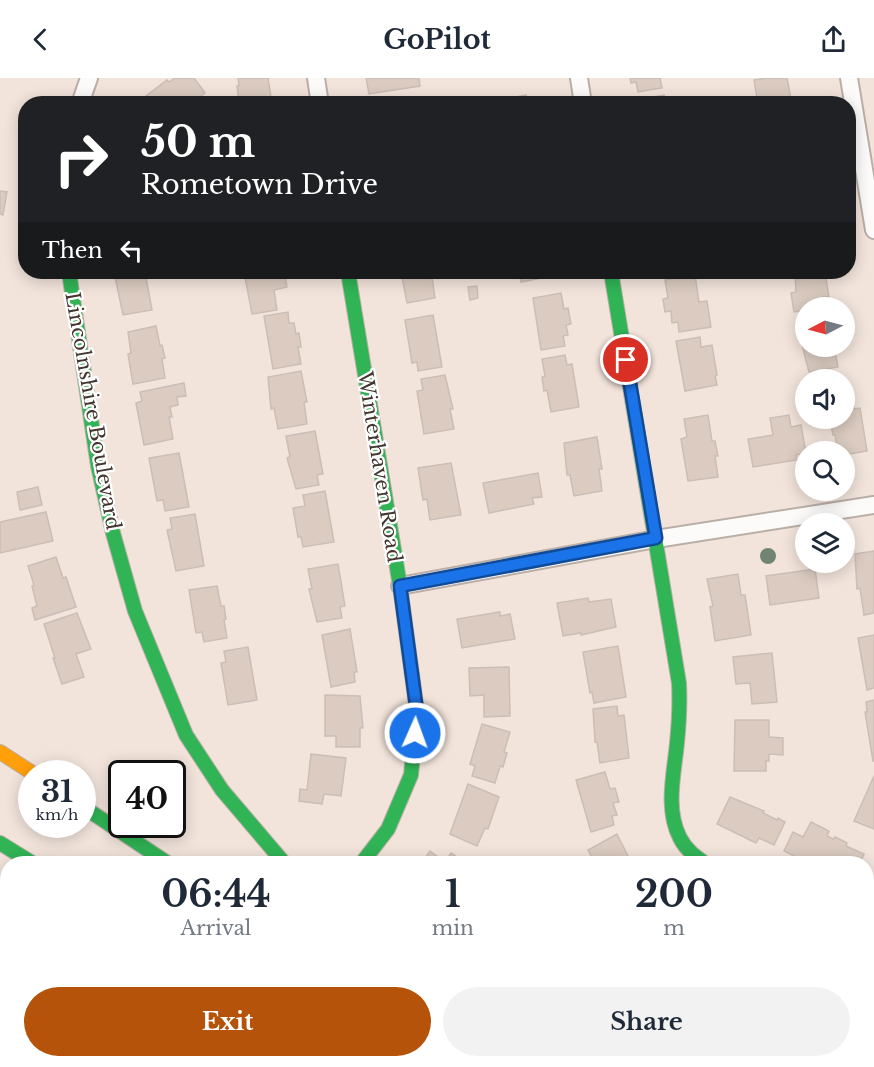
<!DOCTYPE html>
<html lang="en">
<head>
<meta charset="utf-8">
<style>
	:root { --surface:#fff; --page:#f2f2f3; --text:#1f2937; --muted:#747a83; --accent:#b45309 }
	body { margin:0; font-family:"Libre Baskerville",serif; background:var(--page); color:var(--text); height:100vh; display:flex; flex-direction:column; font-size:22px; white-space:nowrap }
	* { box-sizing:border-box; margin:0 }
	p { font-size:20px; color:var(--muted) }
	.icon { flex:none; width:33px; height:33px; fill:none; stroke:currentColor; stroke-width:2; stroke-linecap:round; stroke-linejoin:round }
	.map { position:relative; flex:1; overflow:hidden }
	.details { position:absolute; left:0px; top:778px; width:874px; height:212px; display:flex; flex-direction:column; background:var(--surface); border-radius:24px 24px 0 0; box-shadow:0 3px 15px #0003 }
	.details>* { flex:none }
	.guide { position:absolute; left:18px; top:18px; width:838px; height:183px; border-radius:24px; box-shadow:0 3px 15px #0003; background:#202124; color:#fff; overflow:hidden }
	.needle { width:39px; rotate:264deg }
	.buttons { position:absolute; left:795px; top:219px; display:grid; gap:12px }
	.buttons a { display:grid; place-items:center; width:60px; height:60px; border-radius:50%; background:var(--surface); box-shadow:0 3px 15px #0003; font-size:30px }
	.speed { position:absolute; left:18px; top:682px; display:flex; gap:12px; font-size:30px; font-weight:700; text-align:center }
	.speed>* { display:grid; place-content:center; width:78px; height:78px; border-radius:50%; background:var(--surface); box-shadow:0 3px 15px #0003; line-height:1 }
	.speed small { font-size:15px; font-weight:400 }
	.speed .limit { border:3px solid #111; border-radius:9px; background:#fff; color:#111 }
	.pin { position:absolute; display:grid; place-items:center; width:51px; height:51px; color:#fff; margin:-26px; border:3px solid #fff; border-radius:50%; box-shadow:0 2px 6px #0007 }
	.me { position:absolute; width:66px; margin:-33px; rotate:2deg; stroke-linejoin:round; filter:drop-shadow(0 0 4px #0008) }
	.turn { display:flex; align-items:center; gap:21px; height:126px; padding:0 24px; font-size:27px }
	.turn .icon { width:78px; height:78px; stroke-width:2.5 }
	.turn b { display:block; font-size:42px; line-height:51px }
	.then { display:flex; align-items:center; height:57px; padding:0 24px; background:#0003; gap:12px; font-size:22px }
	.eta { display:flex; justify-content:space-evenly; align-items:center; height:102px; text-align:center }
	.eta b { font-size:36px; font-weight:700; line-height:42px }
	.button { display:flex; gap:12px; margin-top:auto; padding:12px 24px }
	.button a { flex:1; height:69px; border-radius:36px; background:var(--accent); color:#fff; font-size:24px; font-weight:700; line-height:69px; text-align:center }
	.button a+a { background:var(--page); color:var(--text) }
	header { display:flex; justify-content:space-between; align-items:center; height:78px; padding:0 24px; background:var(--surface); font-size:27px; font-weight:700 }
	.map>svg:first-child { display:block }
	.building { fill:#dbcbc0; stroke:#cabeb6; stroke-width:1.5 }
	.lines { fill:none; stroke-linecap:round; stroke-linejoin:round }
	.street-casing { stroke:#baafa7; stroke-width:20 }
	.fast-casing { stroke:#baafa7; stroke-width:16 }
	.slow-casing { stroke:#baafa7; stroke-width:16 }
	.jam-casing { stroke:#baafa7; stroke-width:16 }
	.street { stroke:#fdfbfa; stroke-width:16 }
	.fast { stroke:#30b455; stroke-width:14 }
	.slow { stroke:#ff9f0a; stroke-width:14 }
	.jam { stroke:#e5322d; stroke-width:14 }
	.tree { fill:#718473 }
	.route-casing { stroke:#114b97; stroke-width:15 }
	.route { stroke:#1a73e8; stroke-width:10 }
	.labels { text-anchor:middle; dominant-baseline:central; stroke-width:4.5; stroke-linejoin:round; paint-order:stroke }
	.street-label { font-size:20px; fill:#42362e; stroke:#fff }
</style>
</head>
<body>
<header><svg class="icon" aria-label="back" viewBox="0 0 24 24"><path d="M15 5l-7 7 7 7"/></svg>GoPilot<svg class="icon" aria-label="share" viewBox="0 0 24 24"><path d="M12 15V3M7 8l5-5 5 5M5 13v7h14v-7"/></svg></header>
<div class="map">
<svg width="874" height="989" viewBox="0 0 874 989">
	<rect width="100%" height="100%" fill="#f2e4db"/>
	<g class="building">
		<polygon points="175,0 194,0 205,15 192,26 145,26 142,21 167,2 169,4"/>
		<polygon points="238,0 268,0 272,25 243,26 242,22 239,22 237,8 239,8"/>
		<polygon points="366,0 419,0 420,8 369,16"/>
		<polygon points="630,0 660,0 662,10 638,14 636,4 631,5"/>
		<polygon points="767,0 787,0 792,26 755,26 754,20 757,20 754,2"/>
		<polygon points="526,17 528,26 494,26 494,23"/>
		<polygon points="664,17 666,26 642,26 641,21"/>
		<polygon points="0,113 7,114 3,137 0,136"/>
		<polygon points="114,194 145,194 152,232 123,237"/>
		<polygon points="244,194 284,194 287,209 274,212 277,232 252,236"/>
		<polygon points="401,194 433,194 434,198 432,199 435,220 407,225"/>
		<polygon points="507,194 552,194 552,198 521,204 519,194 507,196"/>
		<polygon points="795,194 825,194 829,219 823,219 825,229 806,230 806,232 794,234 791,215 796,214"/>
		<polygon points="695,197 699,224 707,223 711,249 679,254 678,244 672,245 671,233 665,234 663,221 668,220 665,202"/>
		<polygon points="477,208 478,220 470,222 468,209"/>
		<polygon points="561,215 564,231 568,230 571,246 566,247 568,257 563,258 565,268 541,272 533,220"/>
		<polygon points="288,234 289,245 294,245 296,256 299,255 301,269 298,269 301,286 273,291 264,238"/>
		<polygon points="433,237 442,289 418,293 417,284 412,285 405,242"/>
		<polygon points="806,240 806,268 834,268 838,289 809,294 800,259 802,259 799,242"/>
		<polygon points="156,248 160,268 162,267 165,280 162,281 165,300 133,306 128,276 131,275 128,254"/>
		<polygon points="700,259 701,269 712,267 717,297 715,298 717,307 685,313 676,263"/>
		<polygon points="565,277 567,287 572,286 579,329 551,334 547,312 544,313 542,299 545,298 542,281"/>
		<polygon points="301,293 307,324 304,324 307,346 278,351 274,330 271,331 268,299"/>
		<polygon points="445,297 453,331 450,331 454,351 424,356 417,313 423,312 421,301"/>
		<polygon points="184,305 186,318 177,319 178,327 170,329 172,339 169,339 173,361 144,367 136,325 142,323 140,314"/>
		<polygon points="851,314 854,331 860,330 867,373 844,377 844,374 838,374 835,357 833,357 830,343 833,343 832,340 844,340 844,315"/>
		<polygon points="708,337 712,363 715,363 718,378 715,378 718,399 688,403 681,361 687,359 684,341"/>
		<polygon points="789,337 791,349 801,347 806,375 796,377 797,382 753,389 748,361 773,357 770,340"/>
		<polygon points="315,353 323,396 317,397 319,407 296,411 287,380 290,379 286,358"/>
		<polygon points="597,359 602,391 599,391 602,413 574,418 570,397 567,397 564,365"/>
		<polygon points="179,375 189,429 165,433 163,422 157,423 149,380"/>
		<polygon points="451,385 461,437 430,442 427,421 423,422 418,390"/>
		<polygon points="538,395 542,419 532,420 534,426 489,435 483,405"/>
		<polygon points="38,409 42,427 20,432 17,414"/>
		<polygon points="325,413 334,464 303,469 301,459 298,459 293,430 305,428 303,417"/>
		<polygon points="46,434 53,463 0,475 0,444"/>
		<polygon points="195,436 204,488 176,493 167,452 172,451 170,440"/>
		<polygon points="874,473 874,535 864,537 860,510 857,511 855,476"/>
		<polygon points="56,479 63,500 66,499 76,529 35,542 32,530 37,528 32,508 34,507 28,488"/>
		<polygon points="338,486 345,528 340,529 342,540 317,544 309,511 312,511 308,491"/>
		<polygon points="815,491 819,520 770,527 766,498"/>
		<polygon points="738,496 741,517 745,517 751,557 715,563 710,529 713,528 707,501"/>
		<polygon points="217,508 221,528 224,528 226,541 224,542 227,560 204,564 202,554 196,555 189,512"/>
		<polygon points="588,520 589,524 611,521 616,549 581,557 581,555 563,558 557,525"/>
		<polygon points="500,534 500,538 510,536 515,561 462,570 457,541"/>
		<polygon points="77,535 91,571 76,576 84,599 62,606 53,580 55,580 44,546"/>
		<polygon points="350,551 357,594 354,594 355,604 331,609 322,557"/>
		<polygon points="874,557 874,610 867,612 858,560"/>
		<polygon points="618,568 626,619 594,625 592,614 590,615 583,574"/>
		<polygon points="248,569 257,622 228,627 221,585 226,584 224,573"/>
		<polygon points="772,575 777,624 752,626 750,605 736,606 733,579"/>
		<polygon points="509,589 510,638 484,639 484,617 470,618 469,590"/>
		<polygon points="325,617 360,618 363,650 360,650 360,669 336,669 336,658 325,658"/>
		<polygon points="874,622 874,683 873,683 865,634 867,634 866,624"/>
		<polygon points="617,628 618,638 624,637 629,680 600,685 597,664 595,664 593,631"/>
		<polygon points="735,642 769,642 769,659 783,660 783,677 769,676 769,683 766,683 766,693 734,693"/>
		<polygon points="482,646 510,654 504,674 507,675 503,689 500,688 495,705 472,698 475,688 470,686"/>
		<polygon points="311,676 346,680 341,718 324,716 322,726 299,723 300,711 307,712"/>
		<polygon points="605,694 610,711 615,710 619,724 613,725 617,737 612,738 614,747 591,754 576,702"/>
		<polygon points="874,698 874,751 854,743"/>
		<polygon points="468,706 499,719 488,751 485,750 477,768 450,756"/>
		<polygon points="730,719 764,733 763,735 777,742 778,740 785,744 774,767 759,760 756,765 717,746"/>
		<polygon points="811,744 829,753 827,758 833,761 835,759 847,765 846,768 864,776 859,786 810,786 784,773 793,754 803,759"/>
		<polygon points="617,756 631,784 629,786 596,786 588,772"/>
		<polygon points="430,773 445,784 451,775 468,786 421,786"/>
		<polygon points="5,910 8,912 7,974 0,970 0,917"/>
		<polygon points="873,937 874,937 874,968 867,964 867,948"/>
		<polygon points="11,982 57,982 53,989 22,989"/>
		<polygon points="63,982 111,982 107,989 59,989"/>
		<polygon points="696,982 738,982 734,989 691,989"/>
	</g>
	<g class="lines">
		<defs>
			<g id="street">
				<polyline points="316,0 320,26"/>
				<polyline points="579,0 583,26"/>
				<polyline points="849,0 874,152"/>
				<polyline points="80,26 89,0"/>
				<polyline points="400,508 656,461 874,427"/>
				<polyline points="867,882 874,871"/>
				<polyline points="554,982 564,989"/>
				<polyline points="796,989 801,982"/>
			</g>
			<g id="fast">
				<polyline points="69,194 98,388 113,455 135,533 186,657 222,712 285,786"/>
				<polyline points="348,194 400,508 417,634 411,697 388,751 361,786"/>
				<path d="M611,194L679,605C680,625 679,645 677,665C674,696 665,731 680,760C686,772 696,779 706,786"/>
				<polyline points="82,728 169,786"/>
				<polyline points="0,765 34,786"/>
				<polyline points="465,982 475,989"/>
			</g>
			<polyline id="slow" points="0,674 34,696"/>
			<polyline id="jam" points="348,982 358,989"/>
		</defs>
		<use href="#street" class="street-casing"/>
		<use href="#fast" class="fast-casing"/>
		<use href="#slow" class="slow-casing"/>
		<use href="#jam" class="jam-casing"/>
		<use href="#street" class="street"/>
		<use href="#fast" class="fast"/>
		<use href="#slow" class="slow"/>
		<use href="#jam" class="jam"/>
	</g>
	<circle class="tree" cx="768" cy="478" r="8"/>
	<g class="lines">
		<defs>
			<polyline id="route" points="415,655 417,634 400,508 656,460 626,282"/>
		</defs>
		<use href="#route" class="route-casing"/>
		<use href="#route" class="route"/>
	</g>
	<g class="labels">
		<g class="street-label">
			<text transform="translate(93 333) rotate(80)">Lincolnshire Boulevard</text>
			<text transform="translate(380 389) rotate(81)">Winterhaven Road</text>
		</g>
	</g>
</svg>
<div class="buttons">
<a><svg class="needle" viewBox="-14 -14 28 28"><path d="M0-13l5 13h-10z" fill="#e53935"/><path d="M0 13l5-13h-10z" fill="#747a83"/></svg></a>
<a><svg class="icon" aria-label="sound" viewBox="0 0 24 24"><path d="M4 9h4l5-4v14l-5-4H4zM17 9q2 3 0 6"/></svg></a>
<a><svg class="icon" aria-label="search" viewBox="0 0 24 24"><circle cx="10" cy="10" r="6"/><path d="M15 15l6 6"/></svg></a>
<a><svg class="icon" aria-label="layers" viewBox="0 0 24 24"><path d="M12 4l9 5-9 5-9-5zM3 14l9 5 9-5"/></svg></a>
</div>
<div class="speed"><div>31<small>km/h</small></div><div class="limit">40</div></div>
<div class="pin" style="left:626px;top:282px;background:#d93025"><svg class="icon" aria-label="arrive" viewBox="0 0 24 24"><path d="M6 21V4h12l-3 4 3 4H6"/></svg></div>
<svg class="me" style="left:415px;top:655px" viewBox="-20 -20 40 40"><circle r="17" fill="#1a73e8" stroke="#fff" stroke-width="3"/><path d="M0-11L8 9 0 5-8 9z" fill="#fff"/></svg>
<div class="guide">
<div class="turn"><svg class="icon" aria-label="right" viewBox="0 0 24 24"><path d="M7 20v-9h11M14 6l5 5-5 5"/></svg><div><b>50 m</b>Rometown Drive</div></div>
<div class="then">Then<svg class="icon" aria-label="left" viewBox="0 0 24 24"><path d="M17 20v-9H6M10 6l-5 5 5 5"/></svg></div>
</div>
<section class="details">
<div class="eta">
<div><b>06:44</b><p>Arrival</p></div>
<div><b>1</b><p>min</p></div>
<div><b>200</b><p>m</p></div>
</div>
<div class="button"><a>Exit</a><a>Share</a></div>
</section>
</div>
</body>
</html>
